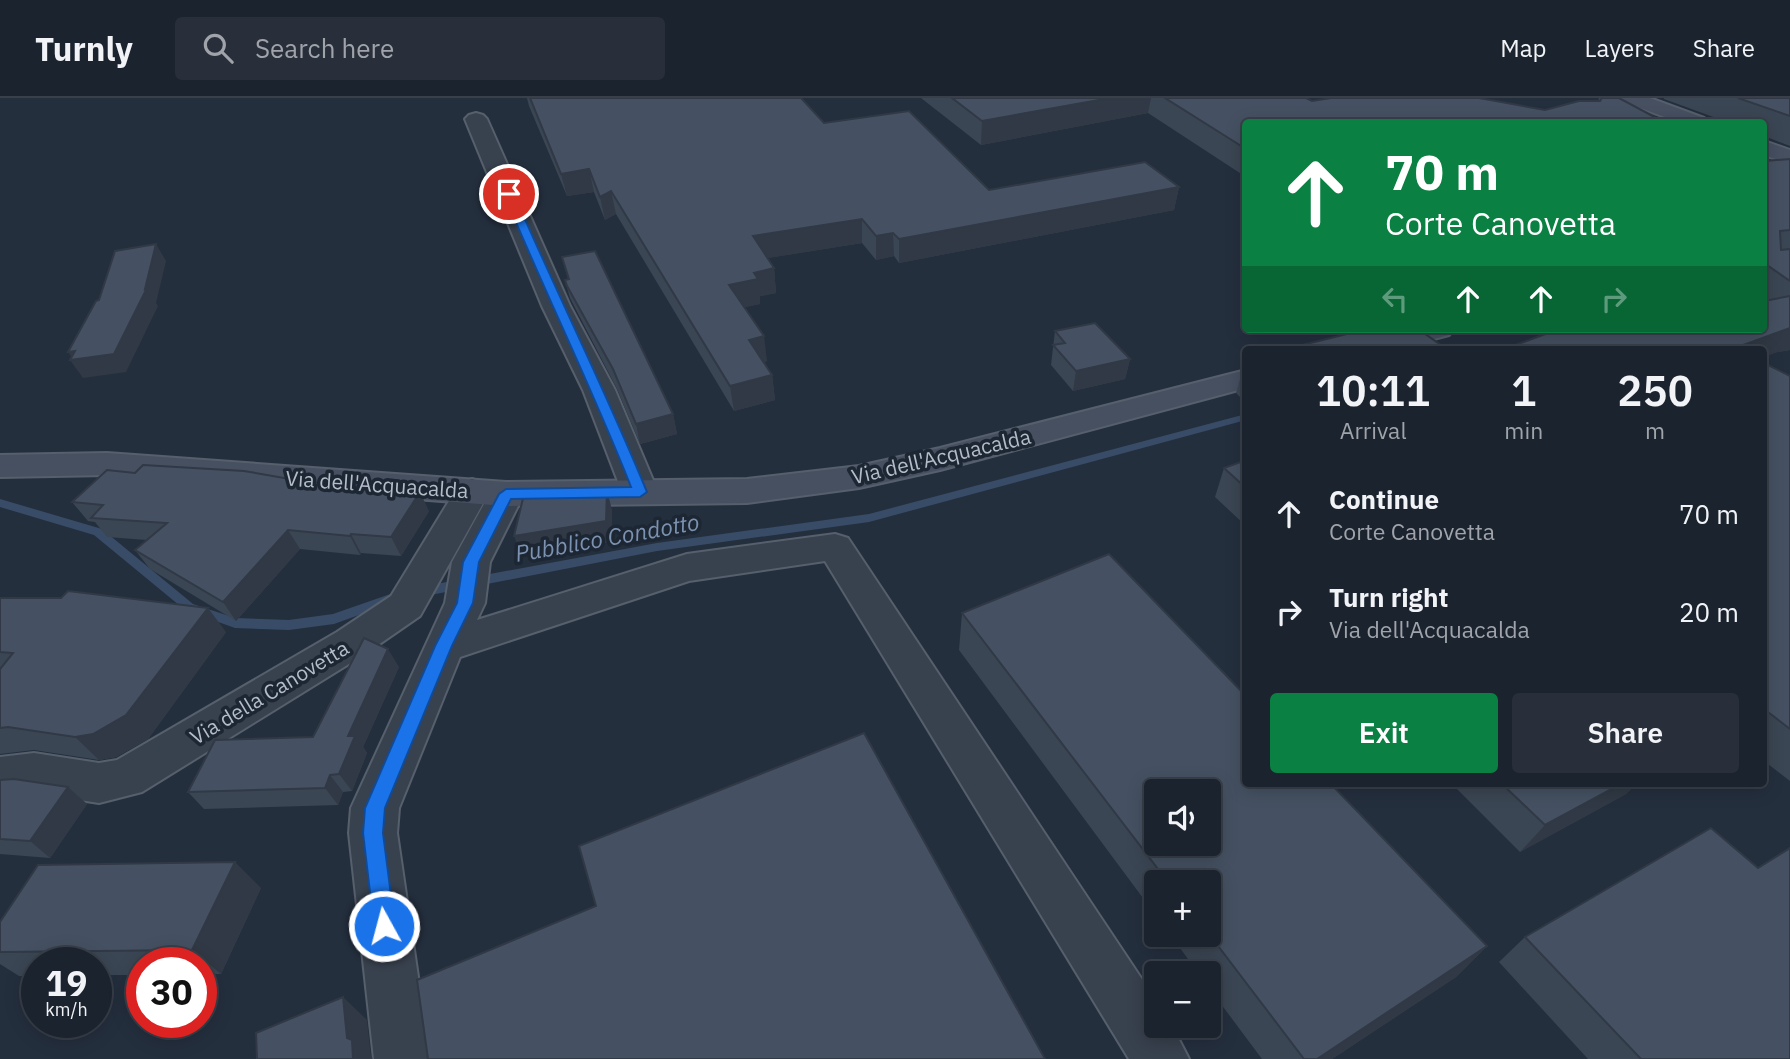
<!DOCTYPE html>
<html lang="en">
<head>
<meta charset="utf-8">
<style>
	:root { --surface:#1b232e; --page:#282f3a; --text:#f1f3f6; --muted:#a0a4aa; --line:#39404a; --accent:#0b8043 }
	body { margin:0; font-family:"IBM Plex Sans",sans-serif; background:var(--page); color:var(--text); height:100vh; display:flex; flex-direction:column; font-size:26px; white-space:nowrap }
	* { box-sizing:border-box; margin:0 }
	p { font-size:23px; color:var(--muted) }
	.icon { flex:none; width:38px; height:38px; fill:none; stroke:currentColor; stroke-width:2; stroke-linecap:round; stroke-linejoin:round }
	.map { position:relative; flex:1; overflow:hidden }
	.sheet { position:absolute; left:1242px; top:248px; width:525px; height:441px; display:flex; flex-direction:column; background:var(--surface); border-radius:7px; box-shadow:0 4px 18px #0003,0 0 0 2px var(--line) }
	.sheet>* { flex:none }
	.hud { position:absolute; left:1242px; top:21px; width:525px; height:214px; border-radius:7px; box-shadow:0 4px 18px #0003,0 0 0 2px var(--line); background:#0b8043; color:#fff; overflow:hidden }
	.fabs { position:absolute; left:1144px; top:681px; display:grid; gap:14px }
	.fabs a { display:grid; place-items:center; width:77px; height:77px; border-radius:7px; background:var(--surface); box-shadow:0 4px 18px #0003,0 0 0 2px var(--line); font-size:35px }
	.speed { position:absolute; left:21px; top:849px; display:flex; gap:14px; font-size:35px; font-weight:700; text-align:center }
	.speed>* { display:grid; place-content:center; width:91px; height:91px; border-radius:50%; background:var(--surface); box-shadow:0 4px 18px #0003,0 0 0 2px var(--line); line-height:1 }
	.speed small { font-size:18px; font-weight:400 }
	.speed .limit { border:10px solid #d22; background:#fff; color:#111 }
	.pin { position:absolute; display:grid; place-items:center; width:60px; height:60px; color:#fff; margin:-30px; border:4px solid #fff; border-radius:50%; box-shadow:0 2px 7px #0007 }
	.me { position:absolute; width:77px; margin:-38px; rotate:353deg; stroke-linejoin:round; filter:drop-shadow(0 0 5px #0008) }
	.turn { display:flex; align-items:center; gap:24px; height:147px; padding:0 28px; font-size:32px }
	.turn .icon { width:91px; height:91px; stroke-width:2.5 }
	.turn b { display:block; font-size:49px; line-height:60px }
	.lanes { display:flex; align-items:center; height:66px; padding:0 28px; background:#0003; justify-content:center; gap:35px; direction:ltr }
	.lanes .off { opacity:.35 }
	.eta { display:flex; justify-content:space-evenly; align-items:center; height:119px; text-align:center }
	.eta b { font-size:42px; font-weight:600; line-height:49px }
	.button { display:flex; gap:14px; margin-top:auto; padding:14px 28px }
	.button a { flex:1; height:80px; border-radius:7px; background:var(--accent); color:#fff; font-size:28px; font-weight:600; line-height:80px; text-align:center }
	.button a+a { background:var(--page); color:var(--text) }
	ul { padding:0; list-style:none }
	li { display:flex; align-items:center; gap:21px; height:98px; padding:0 28px }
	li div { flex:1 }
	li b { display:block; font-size:26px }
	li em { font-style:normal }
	header { display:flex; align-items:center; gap:42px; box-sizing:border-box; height:98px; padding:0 35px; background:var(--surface); border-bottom:2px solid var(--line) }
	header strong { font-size:33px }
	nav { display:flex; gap:38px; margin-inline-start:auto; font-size:24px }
	.search { width:490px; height:63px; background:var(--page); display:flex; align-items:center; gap:18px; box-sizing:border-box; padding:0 24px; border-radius:7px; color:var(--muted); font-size:26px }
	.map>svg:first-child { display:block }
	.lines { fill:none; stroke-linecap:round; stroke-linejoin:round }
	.stream { fill:#394c67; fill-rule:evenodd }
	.street-casing { stroke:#565f6c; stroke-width:4 }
	.secondary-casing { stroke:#565f6c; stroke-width:4 }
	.street { fill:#38414e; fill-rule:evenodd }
	.secondary { fill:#465061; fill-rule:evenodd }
	.wall { fill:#3b4654 }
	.shaded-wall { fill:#303945 }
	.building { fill:#455162; stroke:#303945; stroke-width:2; fill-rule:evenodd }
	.route { fill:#1a73e8; stroke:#114b97; stroke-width:2 }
	.labels { text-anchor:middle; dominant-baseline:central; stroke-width:7; stroke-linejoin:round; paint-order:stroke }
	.street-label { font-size:21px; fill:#b4bcc9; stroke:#1d2633 }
	.water-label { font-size:23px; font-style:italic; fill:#7c92b1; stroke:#1d2633 }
</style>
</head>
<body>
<header>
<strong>Turnly</strong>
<div class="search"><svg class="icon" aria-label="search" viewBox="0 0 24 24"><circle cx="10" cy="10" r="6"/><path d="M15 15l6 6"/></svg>Search here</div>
<nav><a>Map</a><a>Layers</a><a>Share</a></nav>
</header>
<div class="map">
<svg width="1790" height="961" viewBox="0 0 1790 961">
	<rect width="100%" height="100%" fill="#242f3e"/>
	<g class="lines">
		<g class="stream">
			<polygon points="1246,316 1246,322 869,424 657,453 420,499 414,494 420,489 657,445 869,416"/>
			<polygon points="0,401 102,431 193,506 235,520 289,522 333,516 399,493 405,498 403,501 334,526 289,532 235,530 185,512 94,437 0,409"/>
		</g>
		<defs>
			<g id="street">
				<polygon points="476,15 483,17 487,21 570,208 615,292 658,394 652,402 640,406 628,402 622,394 583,292 542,208 465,21 469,17"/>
				<polygon points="472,381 484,385 490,393 420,518 365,556 142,694 99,705 34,695 0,699 0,659 34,655 99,665 117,662 337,534 391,498 460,385"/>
				<polygon points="506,384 518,388 524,396 490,464 485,505 477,522 687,456 835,436 848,440 1157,904 1157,928 1172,928 1189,961 1129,961 825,463 689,483 460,559 399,710 397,735 430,961 374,961 349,735 351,710 445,505 452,464 494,388"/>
			</g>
			<g id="secondary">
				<polygon points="1621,0 1650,0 1704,20 1708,24 1679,24 1624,4"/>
				<polygon points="1764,43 1790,52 1790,66 1764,57"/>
				<polygon points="1404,231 1454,231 1449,237 1392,252 1342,252 1346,246"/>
				<polygon points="1246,272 1246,290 940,372 859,390 747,405 506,408 107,377 0,379 0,357 107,355 506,384 747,381 859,368 940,350"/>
			</g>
		</defs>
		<use href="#street" class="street-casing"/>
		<use href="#secondary" class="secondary-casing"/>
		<use href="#street" class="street"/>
		<use href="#secondary" class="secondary"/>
	</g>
	<g class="wall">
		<polygon points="527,0 801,0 824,25 989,92 1179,89 1174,112 899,165 894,158 876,162 862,145 767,160 774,170 776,195 760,198 760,206 744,209 767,263 764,264 772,277 775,302 734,313 616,116 605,122 594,94 567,98 529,8"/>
		<polygon points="921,0 1306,0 1312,3 1545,12 1598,3 1599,0 1619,0 1664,24 1246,24 1246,79 1148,15 981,47"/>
		<polygon points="1664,0 1790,0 1790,48 1764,38 1764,24 1727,24 1664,1"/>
		<polygon points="1790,61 1790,252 1778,254 1764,231 1764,63"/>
		<polygon points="562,159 673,316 677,336 640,346 617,291 570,200 565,182 568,181"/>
		<polygon points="1055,233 1130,261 1125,281 1073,293 1051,267"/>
		<polygon points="1764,265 1790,278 1790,683 1764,663"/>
		<polygon points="1244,267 1246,267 1246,305 1236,295"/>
		<polygon points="1246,362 1246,428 1215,399 1224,370"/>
		<polygon points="72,404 429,413 401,458 361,455 360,457 300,451 236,523 150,471 135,452 147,442 107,439 95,424 88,423"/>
		<polygon points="0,500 226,534 148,641 116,659 99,662 34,652 0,656"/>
		<polygon points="962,515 1487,848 1456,879 1332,961 1262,961 1209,890 1209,875 1198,875 1170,836 1209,836 1209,784 1157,784 1157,819 959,552"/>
		<polygon points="399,569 363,649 367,655 352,693 343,694 338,707 204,711 188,694 313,639"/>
		<polygon points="0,682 68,689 87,706 50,760 0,756"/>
		<polygon points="1452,686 1636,686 1626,696 1520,754"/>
		<polygon points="1758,770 1790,961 1588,961 1499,864 1525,839"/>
		<polygon points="261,790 221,876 201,876 201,864 142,864 142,877 96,877 96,864 37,864 37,878 19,878 0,866 0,854"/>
	</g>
	<g class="shaded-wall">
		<polygon points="1110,0 1151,0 1148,15 981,47 982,23"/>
		<polygon points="589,71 594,94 567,98 561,76"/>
		<polygon points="1179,89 1174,112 899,165 899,141"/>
		<polygon points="611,93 616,116 605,122 600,99"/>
		<polygon points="862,121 862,145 756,162 753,138"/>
		<polygon points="893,135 894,158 876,162 876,138"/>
		<polygon points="156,146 166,163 156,205 158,208 126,274 83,280 70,262 73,261 68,254 145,191"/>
		<polygon points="774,170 776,195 760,198 760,206 733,212 729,187 754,175"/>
		<polygon points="1790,230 1790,252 1778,254 1764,259 1764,252 1734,252 1735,250"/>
		<polygon points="764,238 767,263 752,267 749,242"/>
		<polygon points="1130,261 1125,281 1073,293 1076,273"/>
		<polygon points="772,277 775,302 734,313 730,288"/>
		<polygon points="673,316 677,336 640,346 636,326"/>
		<polygon points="607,392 612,412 612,444 522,459 514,438"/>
		<polygon points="420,394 429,413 401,458 391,439"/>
		<polygon points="288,432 300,451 236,523 223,504"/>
		<polygon points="351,436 361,455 360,457 350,438"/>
		<polygon points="208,510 226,534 148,641 116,659 99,662 75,639"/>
		<polygon points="388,551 399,569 363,649 367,655 352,693 339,676 348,638"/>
		<polygon points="330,677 343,694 338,707 325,690"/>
		<polygon points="1621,686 1636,686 1626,696 1520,754 1545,727"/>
		<polygon points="68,689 87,706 50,760 30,743"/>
		<polygon points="235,764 261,790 221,876 192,852"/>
		<polygon points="1487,848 1456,879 1332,961 1317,961"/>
		<polygon points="343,899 367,922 371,959 373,961 353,961 347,940"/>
	</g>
	<g class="building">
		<polygon points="530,0 801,0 824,25 909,13 989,92 1145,64 1179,89 899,141 893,135 876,138 862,121 753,138 774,170 754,175 758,181 729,187 764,238 749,242 772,277 730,288 611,93 600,99 589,71 561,76"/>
		<polygon points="952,0 1110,0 982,23"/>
		<polygon points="1165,0 1306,0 1312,3 1331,0 1479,0 1545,12 1579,3 1600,3 1602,0 1619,0 1664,24 1246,24 1246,51"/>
		<polygon points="1738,0 1790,0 1790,18"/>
		<polygon points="1790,61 1790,132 1780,133 1781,152 1790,151 1790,183 1764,165 1764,63"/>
		<polygon points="156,146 145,191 147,190 114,256 70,262 75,253 68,254 96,203 99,202 115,153"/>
		<polygon points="595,153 673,316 636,326 613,271 567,188 565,182 569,181 562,159"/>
		<polygon points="1790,198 1790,230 1735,250 1738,252 1502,252 1559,231 1764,231 1764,203"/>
		<polygon points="1095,225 1130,261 1076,273 1053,247 1065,245 1055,233"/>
		<polygon points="1367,231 1418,231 1448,252 1282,252"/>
		<polygon points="1764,265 1790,278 1790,631 1764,611"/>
		<polygon points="1246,362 1246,390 1224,370"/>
		<polygon points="143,367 244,373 301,383 420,394 391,439 351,436 350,438 288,432 223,504 135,452 167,425 91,420 103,407 72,404 107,372 135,375"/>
		<polygon points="525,392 607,392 606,423 514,438"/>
		<path d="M1109,456L1246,598V686H1331L1487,848L1317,961H1304L1209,836V784H1168L962,515ZM1157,693H1209V746H1157Z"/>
		<polygon points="68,493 208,510 126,617 93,636 75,639 8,629 0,630 0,571 13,555 0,554 0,500 61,500"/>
		<polygon points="364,540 388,551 348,638 355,638 339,676 330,677 325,690 188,694 215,642 313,639"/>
		<polygon points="864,635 1045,961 428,961 417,882 596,808 579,748"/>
		<polygon points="14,681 68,689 30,743 0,741 0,682"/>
		<polygon points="1502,686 1621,686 1545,727"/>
		<polygon points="1711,730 1758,770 1790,750 1790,961 1641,961 1525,839"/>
		<polygon points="235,764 192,852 0,854 0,824 38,767"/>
		<polygon points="343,899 347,940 352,942 353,961 257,961 256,935"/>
	</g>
	<path class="route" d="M509,93L514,96C557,196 606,293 647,394L640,399L511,401L479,464L473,505L452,548L385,710L383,735L395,828L392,836L384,839L377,836L374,828L363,735L365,710L435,548L457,505L463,464L499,396L506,391L631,389C592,290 545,195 504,96Z"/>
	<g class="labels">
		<g class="street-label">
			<text transform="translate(941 358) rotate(-13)">Via dell'Acquacalda</text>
			<text transform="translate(377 386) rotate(4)">Via dell'Acquacalda</text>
			<text transform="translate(269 594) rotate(-31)">Via della Canovetta</text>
		</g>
		<g class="water-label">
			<text transform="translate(607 439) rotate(-10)">Pubblico Condotto</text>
		</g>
	</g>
</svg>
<div class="fabs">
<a><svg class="icon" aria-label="sound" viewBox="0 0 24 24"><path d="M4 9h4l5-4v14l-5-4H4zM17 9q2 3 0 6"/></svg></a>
<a>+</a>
<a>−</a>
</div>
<div class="speed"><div>19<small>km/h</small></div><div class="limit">30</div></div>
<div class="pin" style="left:509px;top:96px;background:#d93025"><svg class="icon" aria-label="arrive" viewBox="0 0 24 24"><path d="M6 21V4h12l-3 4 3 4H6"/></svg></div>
<svg class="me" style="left:384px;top:828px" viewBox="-20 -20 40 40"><circle r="17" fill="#1a73e8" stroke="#fff" stroke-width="3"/><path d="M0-11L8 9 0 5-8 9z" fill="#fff"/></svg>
<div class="hud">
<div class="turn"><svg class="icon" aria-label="ahead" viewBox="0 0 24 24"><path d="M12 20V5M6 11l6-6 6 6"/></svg><div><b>70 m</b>Corte Canovetta</div></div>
<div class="lanes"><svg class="icon off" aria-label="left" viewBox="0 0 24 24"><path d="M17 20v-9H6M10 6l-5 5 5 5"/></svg><svg class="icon" aria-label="ahead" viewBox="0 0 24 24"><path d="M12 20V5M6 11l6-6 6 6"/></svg><svg class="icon" aria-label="ahead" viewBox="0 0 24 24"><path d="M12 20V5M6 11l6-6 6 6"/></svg><svg class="icon off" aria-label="right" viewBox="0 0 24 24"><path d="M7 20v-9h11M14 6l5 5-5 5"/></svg></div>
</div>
<section class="sheet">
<div class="eta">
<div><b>10:11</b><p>Arrival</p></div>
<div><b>1</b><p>min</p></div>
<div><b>250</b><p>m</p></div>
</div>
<ul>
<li><svg class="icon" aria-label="ahead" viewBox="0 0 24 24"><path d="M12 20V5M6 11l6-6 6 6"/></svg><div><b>Continue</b><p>Corte Canovetta</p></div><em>70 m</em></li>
<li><svg class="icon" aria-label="right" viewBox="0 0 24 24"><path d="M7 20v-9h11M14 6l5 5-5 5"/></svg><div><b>Turn right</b><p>Via dell'Acquacalda</p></div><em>20 m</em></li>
</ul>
<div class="button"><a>Exit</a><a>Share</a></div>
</section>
</div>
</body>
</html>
